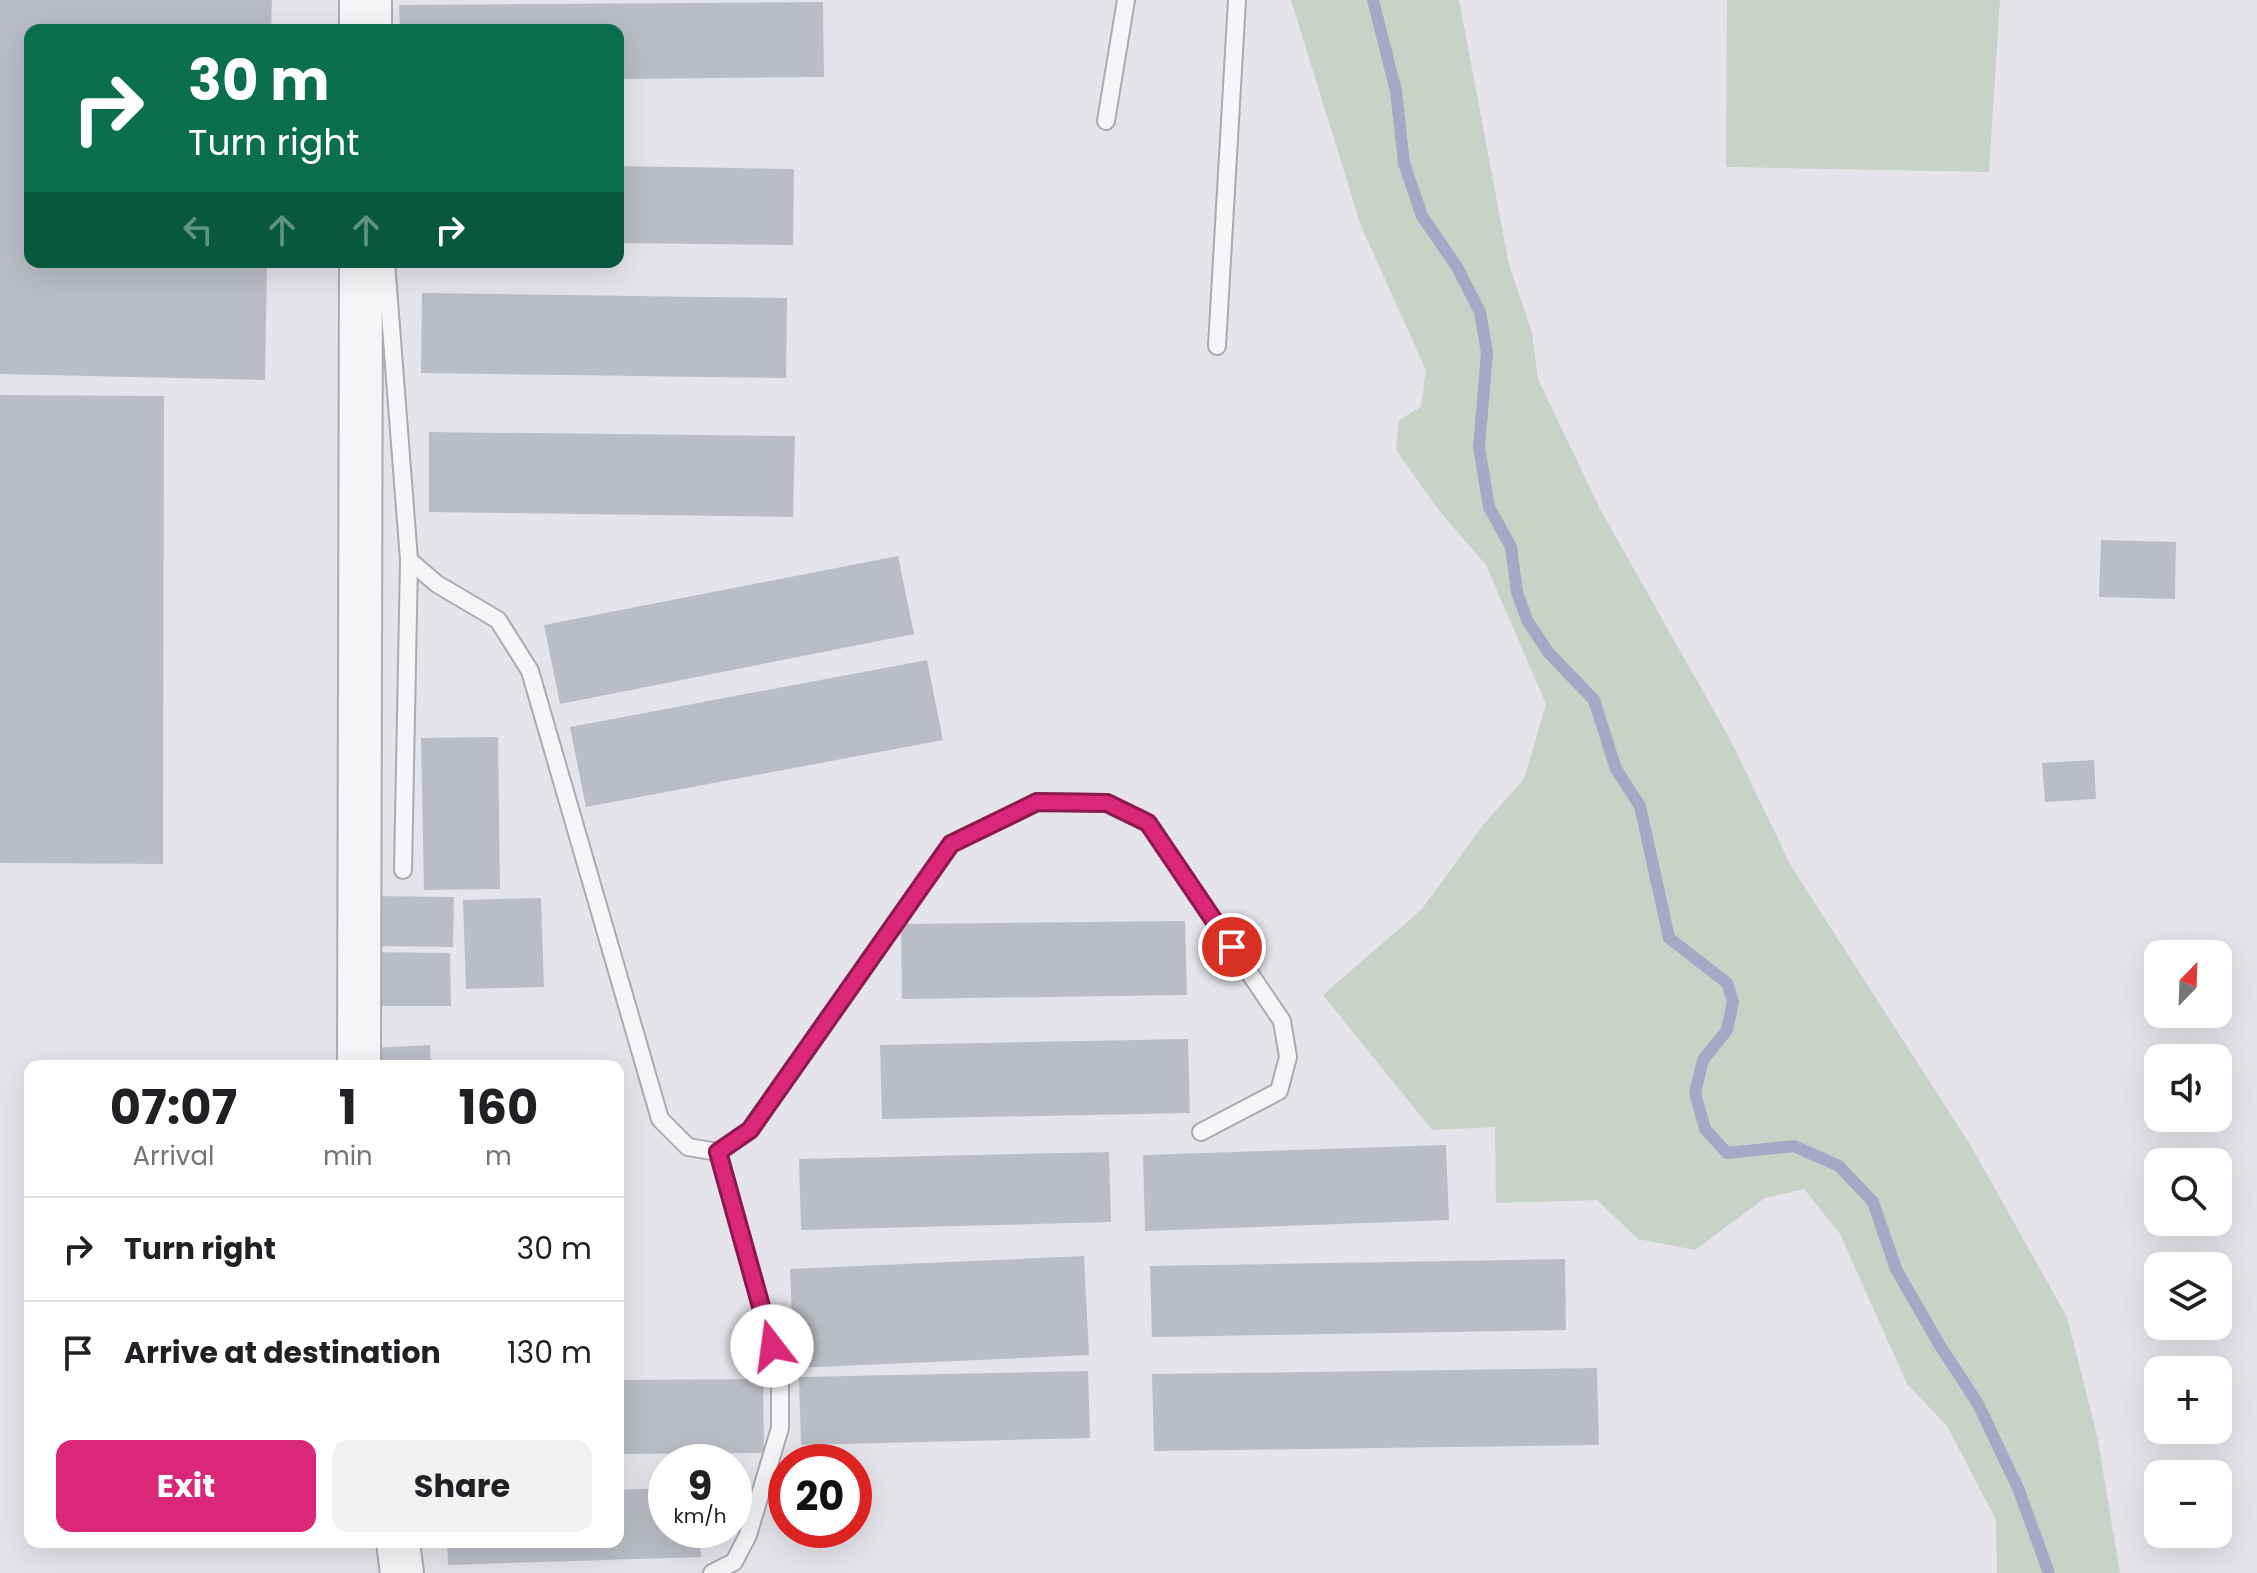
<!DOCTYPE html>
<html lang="en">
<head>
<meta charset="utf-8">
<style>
	:root { --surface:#fff; --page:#f2f2f2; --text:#202124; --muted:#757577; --line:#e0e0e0; --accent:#db2777 }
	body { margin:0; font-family:Poppins,sans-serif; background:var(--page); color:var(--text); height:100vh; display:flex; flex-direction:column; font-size:30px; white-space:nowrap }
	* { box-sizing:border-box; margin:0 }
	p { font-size:26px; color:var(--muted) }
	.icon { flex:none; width:44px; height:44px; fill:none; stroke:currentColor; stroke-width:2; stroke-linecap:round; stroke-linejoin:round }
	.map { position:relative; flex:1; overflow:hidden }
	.drawer { position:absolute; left:24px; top:1060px; width:600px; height:488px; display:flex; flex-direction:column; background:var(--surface); border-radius:16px; box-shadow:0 8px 32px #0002 }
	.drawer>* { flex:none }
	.guide { position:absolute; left:24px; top:24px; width:600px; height:244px; border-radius:16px; box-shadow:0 8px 32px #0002; background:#0b6e4f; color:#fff; overflow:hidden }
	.needle { width:52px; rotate:23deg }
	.tools { position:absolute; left:2144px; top:940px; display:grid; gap:16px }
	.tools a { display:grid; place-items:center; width:88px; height:88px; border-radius:16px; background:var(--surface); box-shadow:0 8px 32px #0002; font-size:40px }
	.speed { position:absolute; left:648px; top:1444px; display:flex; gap:16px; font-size:40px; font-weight:700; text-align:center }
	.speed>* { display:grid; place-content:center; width:104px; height:104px; border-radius:50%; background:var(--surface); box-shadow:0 8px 32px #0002; line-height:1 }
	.speed small { font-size:20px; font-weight:400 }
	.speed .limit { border:12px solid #d22; background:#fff; color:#111 }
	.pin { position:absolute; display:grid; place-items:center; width:68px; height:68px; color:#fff; margin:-34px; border:4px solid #fff; border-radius:50%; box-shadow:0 2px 8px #0007 }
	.me { position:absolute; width:88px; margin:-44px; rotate:345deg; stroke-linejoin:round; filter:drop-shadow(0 0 6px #0008) }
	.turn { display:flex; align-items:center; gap:28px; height:168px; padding:0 32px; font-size:36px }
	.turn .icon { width:104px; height:104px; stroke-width:2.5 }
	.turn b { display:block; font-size:56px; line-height:68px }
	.lanes { display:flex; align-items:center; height:76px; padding:0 32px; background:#0003; justify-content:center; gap:40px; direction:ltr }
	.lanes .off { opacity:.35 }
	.eta { display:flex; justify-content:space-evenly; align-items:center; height:136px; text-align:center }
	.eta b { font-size:48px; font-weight:700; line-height:56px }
	.action { display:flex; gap:16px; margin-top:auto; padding:16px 32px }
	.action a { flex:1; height:92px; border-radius:16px; background:var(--accent); color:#fff; font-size:32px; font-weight:700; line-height:92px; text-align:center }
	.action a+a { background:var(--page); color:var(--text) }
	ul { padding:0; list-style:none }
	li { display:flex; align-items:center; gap:24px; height:104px; padding:0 32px; border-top:2px solid var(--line) }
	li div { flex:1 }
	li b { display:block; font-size:30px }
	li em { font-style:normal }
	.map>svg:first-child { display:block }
	.green { fill:#c6d3c6 }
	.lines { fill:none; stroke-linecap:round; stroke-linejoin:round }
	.stream { stroke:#a3aac6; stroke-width:12 }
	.building { fill:#bbbdc6 }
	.service-casing { stroke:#a9aab4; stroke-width:20 }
	.tertiary-casing { stroke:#a9aab4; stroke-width:46 }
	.service { stroke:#f6f6f9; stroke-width:16 }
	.tertiary { stroke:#f6f6f9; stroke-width:42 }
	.route-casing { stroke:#8e194d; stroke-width:20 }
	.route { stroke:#db2777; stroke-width:14 }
</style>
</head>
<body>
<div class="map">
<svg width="2257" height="1573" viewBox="0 0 2257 1573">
	<rect width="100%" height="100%" fill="#e4e4ea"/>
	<g class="green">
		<polygon points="1291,0 1459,0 1509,265 1532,333 1538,379 1600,509 1731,741 1791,866 1971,1146 2067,1317 2097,1435 2120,1573 1997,1573 1996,1520 1947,1426 1907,1384 1840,1234 1804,1189 1765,1198 1695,1250 1638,1239 1597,1200 1496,1203 1495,1127 1432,1130 1323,995 1422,909 1483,825 1524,779 1546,704 1486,565 1441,513 1396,450 1399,420 1421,407 1426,370 1361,226"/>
		<polygon points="1727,0 2000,0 1989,172 1726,167"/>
	</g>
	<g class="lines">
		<polyline class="stream" points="1373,0 1396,91 1404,163 1422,216 1457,267 1480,312 1487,353 1479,447 1489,507 1511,547 1517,592 1527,620 1548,652 1594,700 1616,769 1640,806 1669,938 1727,983 1733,1002 1727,1030 1703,1060 1695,1093 1705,1129 1727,1153 1794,1146 1839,1166 1873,1202 1896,1269 1939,1344 1978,1404 2018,1488 2049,1573"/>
	</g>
	<g class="building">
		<polygon points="0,0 272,0 271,30 30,30 30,262 267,262 265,380 0,374"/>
		<polygon points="823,2 824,77 618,79 618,30 400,30 399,5"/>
		<polygon points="618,166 794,169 793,245 618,243"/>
		<polygon points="422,293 787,298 786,378 421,373"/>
		<polygon points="0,395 164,396 163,864 0,863"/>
		<polygon points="429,432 795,436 793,517 429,512"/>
		<polygon points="2101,540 2176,542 2175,599 2099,597"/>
		<polygon points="898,556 914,634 560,704 544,625"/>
		<polygon points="927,660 943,740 586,807 570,727"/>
		<polygon points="498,737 500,889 424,890 421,738"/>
		<polygon points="2094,760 2096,799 2045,802 2042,763"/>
		<polygon points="374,896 454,897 453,947 374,946"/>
		<polygon points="541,898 544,987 466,989 463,900"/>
		<polygon points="1185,921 1187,995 902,999 901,924"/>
		<polygon points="372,952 450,953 451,1006 372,1006"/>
		<polygon points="1188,1039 1190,1113 882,1119 880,1045"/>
		<polygon points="430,1045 431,1066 375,1066 374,1048"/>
		<polygon points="1446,1145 1449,1220 1145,1231 1143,1155"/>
		<polygon points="1109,1152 1111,1222 801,1230 799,1159"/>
		<polygon points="1084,1256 1089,1355 794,1368 790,1269"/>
		<polygon points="1565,1259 1566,1330 1152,1337 1150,1266"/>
		<polygon points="1597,1368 1599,1445 1154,1451 1152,1374"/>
		<polygon points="1088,1371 1090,1438 801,1445 799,1377"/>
		<polygon points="763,1379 764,1453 618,1454 618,1380"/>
		<polygon points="666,1488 666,1530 699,1530 701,1557 448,1565 447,1542 618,1542 618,1490"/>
	</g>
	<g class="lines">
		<defs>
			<g id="service">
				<polyline points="383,30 383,0"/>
				<polyline points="1106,121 1126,0"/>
				<polyline points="386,262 409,560 437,584 498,620 530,671 660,1119 688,1147 718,1152 750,1130 951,844 1037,802 1107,803 1148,823 1282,1021 1288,1057 1279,1091 1201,1132"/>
				<polyline points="1217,346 1237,0"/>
				<polyline points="403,870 409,560"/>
				<polyline points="712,1573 734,1562 748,1535 780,1428 780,1374 718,1152"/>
			</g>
			<g id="tertiary">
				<polyline points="361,30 361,0"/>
				<polyline points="359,1066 361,262"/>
				<polyline points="398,1542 402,1573"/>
			</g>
		</defs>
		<use href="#service" class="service-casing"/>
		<use href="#tertiary" class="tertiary-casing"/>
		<use href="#service" class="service"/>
		<use href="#tertiary" class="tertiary"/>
	</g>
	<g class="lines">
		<defs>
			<polyline id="route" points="772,1346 718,1152 750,1130 951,844 1037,802 1107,803 1148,823 1232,947"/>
		</defs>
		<use href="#route" class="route-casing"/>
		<use href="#route" class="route"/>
	</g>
</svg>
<div class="tools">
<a><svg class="needle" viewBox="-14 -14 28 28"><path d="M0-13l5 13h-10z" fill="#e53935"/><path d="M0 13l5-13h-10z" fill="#757577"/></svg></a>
<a><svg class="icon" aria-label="sound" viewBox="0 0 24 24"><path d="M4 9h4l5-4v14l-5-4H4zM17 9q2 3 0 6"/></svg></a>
<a><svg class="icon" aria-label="search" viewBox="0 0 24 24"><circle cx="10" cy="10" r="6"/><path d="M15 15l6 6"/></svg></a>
<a><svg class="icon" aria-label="layers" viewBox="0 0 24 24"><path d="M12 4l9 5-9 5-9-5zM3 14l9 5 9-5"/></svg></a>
<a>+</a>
<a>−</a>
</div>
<div class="speed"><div>9<small>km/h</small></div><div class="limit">20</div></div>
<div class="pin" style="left:1232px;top:947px;background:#d93025"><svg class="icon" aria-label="arrive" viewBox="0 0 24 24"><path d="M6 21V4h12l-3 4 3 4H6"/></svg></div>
<svg class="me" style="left:772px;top:1346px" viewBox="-20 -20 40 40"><circle r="19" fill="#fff"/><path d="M0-13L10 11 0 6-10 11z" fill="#db2777"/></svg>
<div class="guide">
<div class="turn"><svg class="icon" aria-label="right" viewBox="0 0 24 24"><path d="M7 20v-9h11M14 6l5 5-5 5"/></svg><div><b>30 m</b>Turn right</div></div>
<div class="lanes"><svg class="icon off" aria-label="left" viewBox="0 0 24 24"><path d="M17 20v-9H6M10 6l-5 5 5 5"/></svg><svg class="icon off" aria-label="ahead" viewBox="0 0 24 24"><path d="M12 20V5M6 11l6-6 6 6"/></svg><svg class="icon off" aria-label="ahead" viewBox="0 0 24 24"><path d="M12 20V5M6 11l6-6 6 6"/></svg><svg class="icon" aria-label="right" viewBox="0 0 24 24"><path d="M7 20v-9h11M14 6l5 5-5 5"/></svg></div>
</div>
<section class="drawer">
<div class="eta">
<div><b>07:07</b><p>Arrival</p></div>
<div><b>1</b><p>min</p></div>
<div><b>160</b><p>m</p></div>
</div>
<ul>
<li><svg class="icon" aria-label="right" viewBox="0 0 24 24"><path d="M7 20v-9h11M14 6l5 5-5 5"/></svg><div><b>Turn right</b></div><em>30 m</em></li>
<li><svg class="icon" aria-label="arrive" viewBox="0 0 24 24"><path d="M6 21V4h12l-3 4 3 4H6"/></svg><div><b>Arrive at destination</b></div><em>130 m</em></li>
</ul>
<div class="action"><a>Exit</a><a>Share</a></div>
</section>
</div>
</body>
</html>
